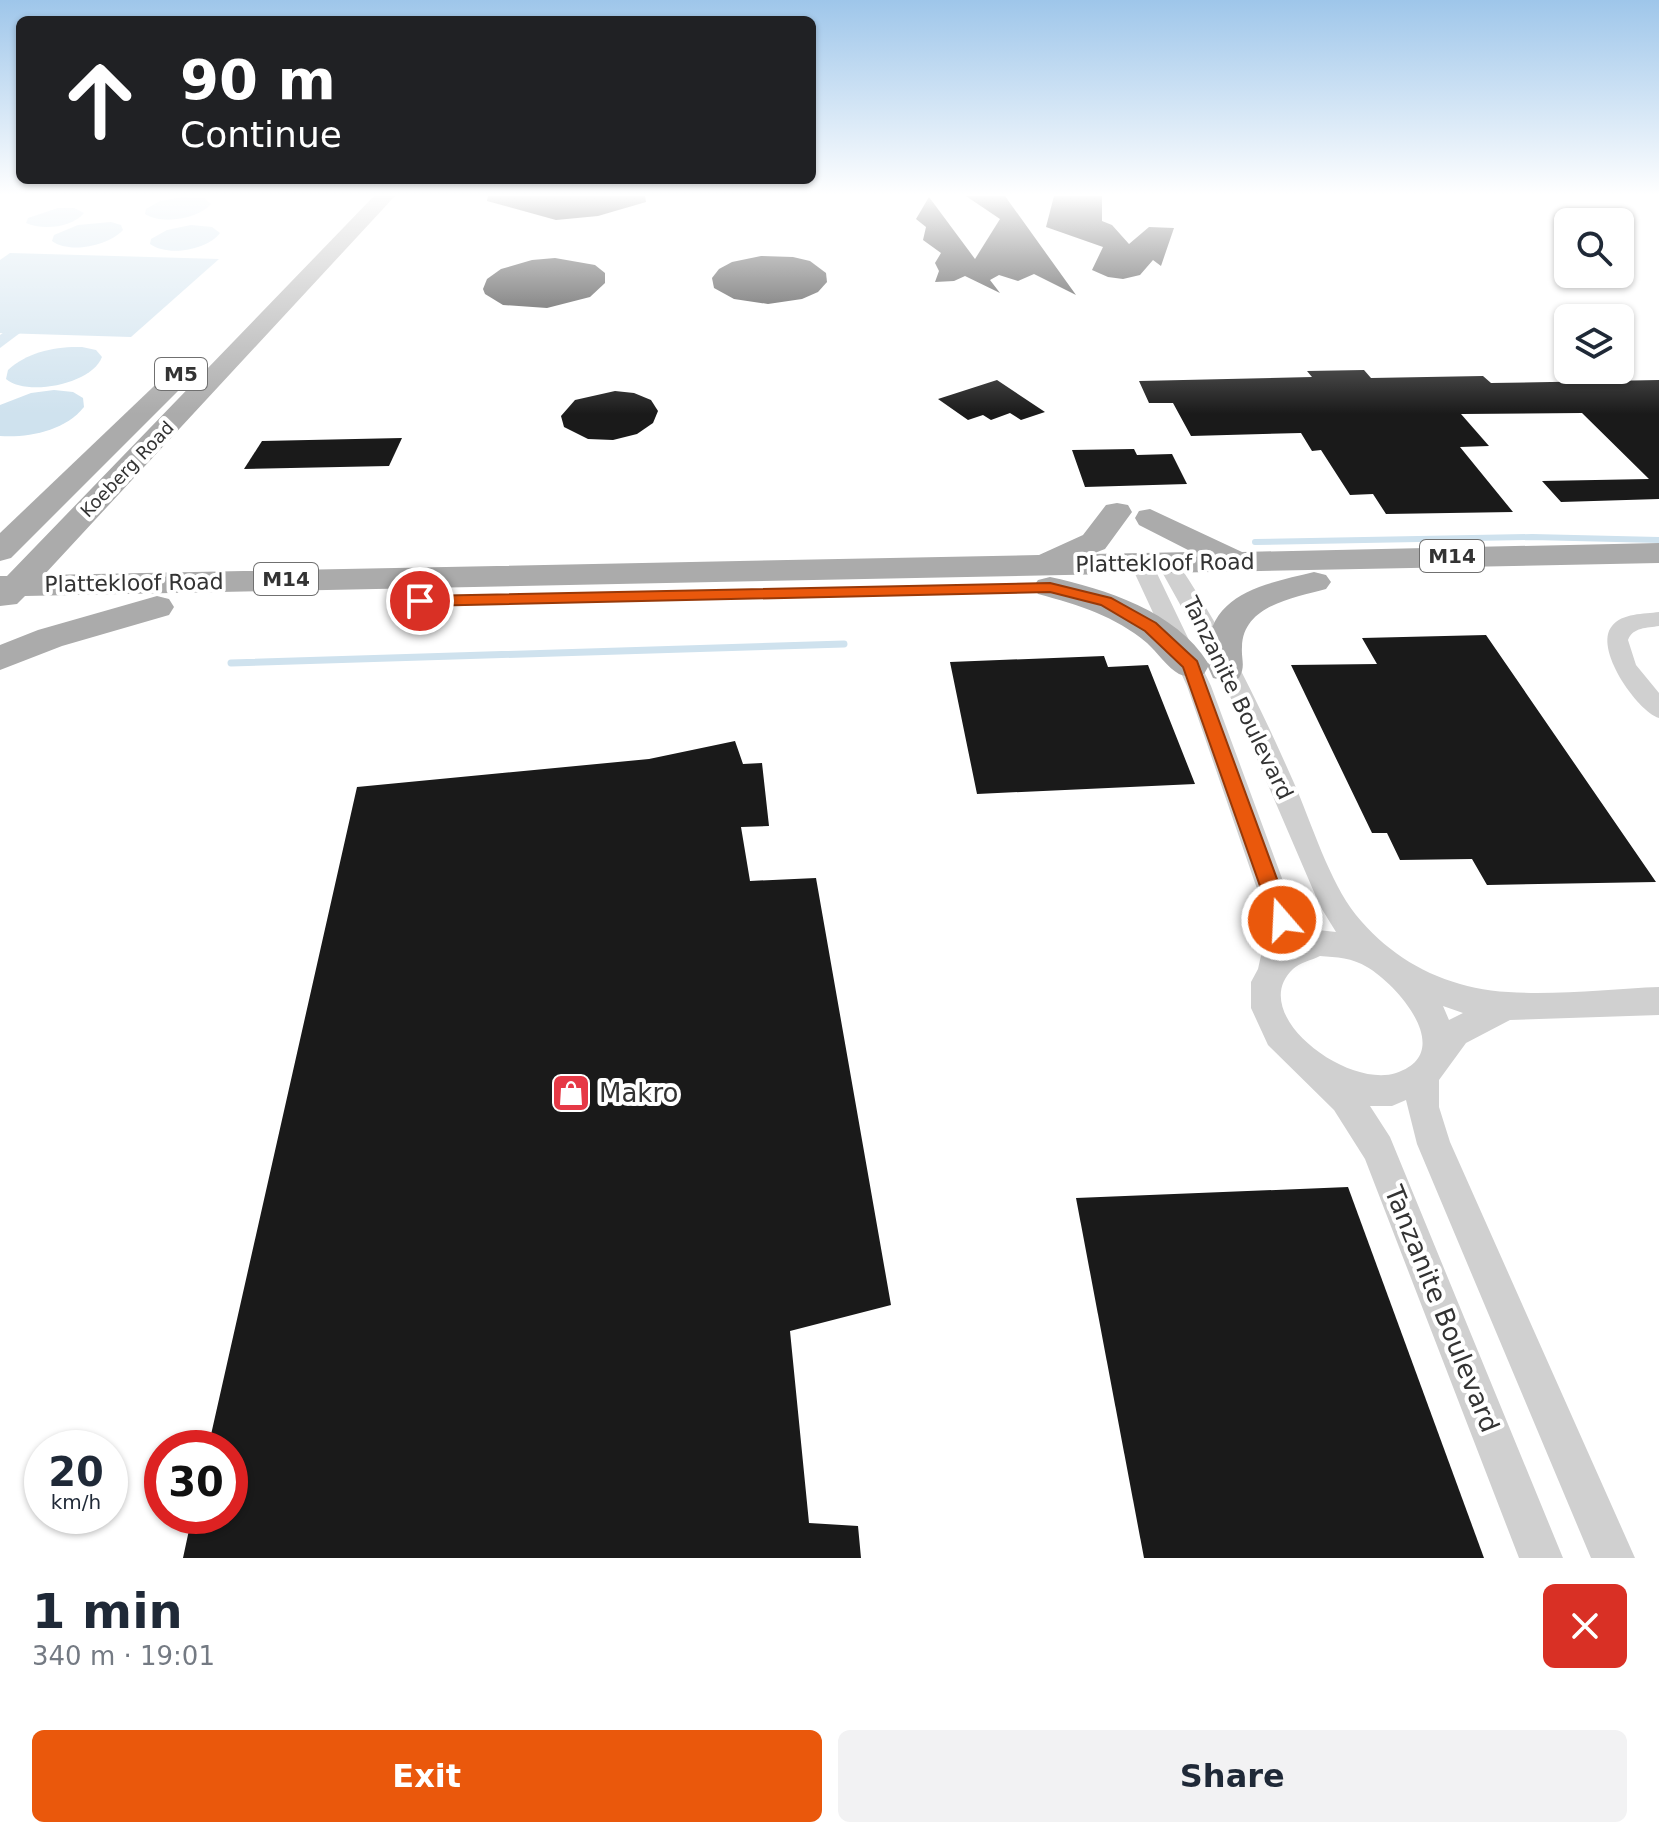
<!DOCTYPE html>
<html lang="en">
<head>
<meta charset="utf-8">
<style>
	:root { --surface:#fff; --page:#f2f2f3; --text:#1f2937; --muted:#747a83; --accent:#ea580c }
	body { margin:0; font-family:"DejaVu Sans",sans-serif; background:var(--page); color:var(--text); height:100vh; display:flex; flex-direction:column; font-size:30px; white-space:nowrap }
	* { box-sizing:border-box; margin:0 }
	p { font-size:26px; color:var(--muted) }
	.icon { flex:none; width:44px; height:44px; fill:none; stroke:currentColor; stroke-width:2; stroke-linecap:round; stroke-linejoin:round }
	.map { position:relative; height:1558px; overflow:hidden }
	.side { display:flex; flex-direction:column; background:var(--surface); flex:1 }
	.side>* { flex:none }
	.top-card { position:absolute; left:16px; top:16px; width:800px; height:168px; border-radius:12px; box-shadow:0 2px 6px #0004; background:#202124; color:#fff; overflow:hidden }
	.fabs { position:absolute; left:1554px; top:208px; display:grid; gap:16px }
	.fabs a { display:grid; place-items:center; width:80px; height:80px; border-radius:12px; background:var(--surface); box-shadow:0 2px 6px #0004; font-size:40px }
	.speed { position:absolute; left:24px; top:1430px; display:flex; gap:16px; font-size:40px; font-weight:700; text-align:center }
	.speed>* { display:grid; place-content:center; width:104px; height:104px; border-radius:50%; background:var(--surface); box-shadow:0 2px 6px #0004; line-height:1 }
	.speed small { font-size:20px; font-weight:400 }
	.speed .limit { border:12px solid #d22; background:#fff; color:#111 }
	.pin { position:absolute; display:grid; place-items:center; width:68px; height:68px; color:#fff; margin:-34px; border:4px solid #fff; border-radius:50%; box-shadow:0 2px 8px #0007 }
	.me { position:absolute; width:88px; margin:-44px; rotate:341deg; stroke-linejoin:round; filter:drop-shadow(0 0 6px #0008) }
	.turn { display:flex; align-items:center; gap:28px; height:168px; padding:0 32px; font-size:36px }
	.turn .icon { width:104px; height:104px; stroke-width:2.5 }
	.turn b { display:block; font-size:56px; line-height:68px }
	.round { display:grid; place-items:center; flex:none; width:84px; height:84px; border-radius:12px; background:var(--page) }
	.summary { display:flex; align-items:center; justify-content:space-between; height:136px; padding:0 32px }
	h1 { font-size:48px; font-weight:600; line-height:60px }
	.action { display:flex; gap:16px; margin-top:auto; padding:16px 32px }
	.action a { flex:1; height:92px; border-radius:12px; background:var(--accent); color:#fff; font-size:32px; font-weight:600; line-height:92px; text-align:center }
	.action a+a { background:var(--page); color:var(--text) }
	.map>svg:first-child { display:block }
	.water { fill:#cfe2ee }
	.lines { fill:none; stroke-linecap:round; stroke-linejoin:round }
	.stream-far1 { stroke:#cfe2ee; stroke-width:6 }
	.stream { stroke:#cfe2ee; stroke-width:7 }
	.canal { fill:#cfe2ee; fill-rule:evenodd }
	.building { fill:#1a1a1a }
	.minor { fill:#d0d0d0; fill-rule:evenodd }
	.primary { fill:#ababab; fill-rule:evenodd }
	.route { fill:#ea580c; stroke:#983908; stroke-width:2 }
	.labels { text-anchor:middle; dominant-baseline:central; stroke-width:8; stroke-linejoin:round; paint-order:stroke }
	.far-street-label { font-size:18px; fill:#333; stroke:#fff }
	.shield { fill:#fff; stroke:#707070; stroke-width:2 }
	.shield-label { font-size:20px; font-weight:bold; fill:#333 }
	.street-label { font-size:22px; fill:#333; stroke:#fff }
	.near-poi-label { font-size:26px; fill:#333; stroke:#fff; text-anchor:start }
	.near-street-label { font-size:26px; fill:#333; stroke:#fff }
</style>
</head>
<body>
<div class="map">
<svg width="1659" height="1558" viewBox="0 0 1659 1558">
	<rect width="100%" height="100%" fill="#fff"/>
	<g class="water">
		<path d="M183,197L204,198L211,204C198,219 162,225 145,214L146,209L160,201Z"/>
		<path d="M58,208H74L84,213C73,227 43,231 26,223L28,218Z"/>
		<path d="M111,222L121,225L123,230C108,246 69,254 52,241L54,235L78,225Z"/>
		<path d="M191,225L212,227L220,233C207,250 168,257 150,244L151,239L167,230Z"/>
		<polygon points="10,253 219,259 131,337 0,333 0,260"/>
		<path d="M82,347L96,350L102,357C92,384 27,397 6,379L8,370C27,352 56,346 82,347Z"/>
		<path d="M54,390L73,392L83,398L84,407C65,431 28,438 0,436V405L31,393Z"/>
	</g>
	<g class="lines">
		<polyline class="stream-far1" points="1255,542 1532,537 1659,540"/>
		<polyline class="stream" points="231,663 844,644"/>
		<polygon class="canal" points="39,307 44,309 44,315 0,348 0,335"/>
	</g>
	<g class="building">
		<polygon points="488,196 645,196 646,202 598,216 556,220 487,201"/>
		<polygon points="966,196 1005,196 1076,295 1034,274 1018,281 999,275 990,280 1000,293 965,276 954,281 935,282 939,271 935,263 941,253 923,240 926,227 916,219 929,197 975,259 1000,219"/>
		<polygon points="1054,196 1102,196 1102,221 1112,225 1129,244 1149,227 1174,228 1161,266 1153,260 1140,275 1123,279 1108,277 1092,270 1103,247 1046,227"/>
		<polygon points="761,256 793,257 810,261 826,273 827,282 818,292 802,299 768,304 734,299 714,288 712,278 719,269 732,262"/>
		<polygon points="555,258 595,265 605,273 605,283 590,297 547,308 503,305 485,294 483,289 487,279 501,269 532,260"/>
		<polygon points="1364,370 1371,378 1483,376 1491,383 1659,380 1659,499 1561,502 1542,481 1649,479 1582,413 1461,414 1489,446 1460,447 1513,512 1386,514 1373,494 1350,495 1321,450 1312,451 1301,433 1191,436 1173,403 1149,403 1139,381 1312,377 1307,371"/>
		<polygon points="997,380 1045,412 1021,420 1010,413 991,420 983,415 968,420 938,399"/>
		<polygon points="615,391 634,393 651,400 658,411 653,423 637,434 613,440 588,439 564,427 561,416 575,400"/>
		<polygon points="402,438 389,466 244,469 262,441"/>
		<polygon points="1134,449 1137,455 1172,454 1187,484 1085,487 1072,450"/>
		<polygon points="1486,635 1656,882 1487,885 1472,859 1400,860 1387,833 1372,833 1291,665 1377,664 1362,638"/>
		<polygon points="1104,656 1108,667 1148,665 1195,784 977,794 950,662"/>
		<polygon points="735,741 743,764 762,763 769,826 741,827 750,881 816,878 891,1305 790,1331 809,1523 858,1526 861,1558 183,1558 192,1516 230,1516 230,1448 208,1448 357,787 649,759"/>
		<polygon points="1348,1187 1484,1558 1144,1558 1076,1198"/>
	</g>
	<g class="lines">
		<g class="minor">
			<path d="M1141,557L1152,563L1211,686L1290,900L1295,917L1294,940L1318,930L1336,932L1320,906L1226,687L1157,563L1161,559H1175C1223,629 1260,706 1294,783C1312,824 1329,881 1356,915C1384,949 1418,972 1460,984C1515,1001 1600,989 1659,987V1015L1510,1020L1466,1043L1439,1080V1107L1450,1142L1635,1558H1591L1417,1144L1406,1100L1392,1106H1370L1390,1137L1563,1558H1519L1365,1159L1334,1110L1268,1045L1251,1008V982L1258,969L1266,933L1264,909L1187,686L1130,563ZM1320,956C1336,957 1353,958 1367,967C1398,985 1457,1053 1396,1073C1346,1089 1246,1013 1293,969C1299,963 1312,960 1320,956ZM1443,1006L1463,1013L1449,1020Z"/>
			<path d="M1659,612V626C1647,628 1633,627 1628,640L1636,665L1659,693V718C1637,711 1593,648 1612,626C1622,613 1644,614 1659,612Z"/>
		</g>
		<g class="primary">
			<polygon points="374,196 395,196 44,575 1039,555 1083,535 1106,505 1117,503 1128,505 1132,512 1105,549 1092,554 1192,552 1139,525 1135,518 1139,511 1150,509 1242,552 1659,543 1659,563 25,596 17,604 0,606 0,576 7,576"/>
			<polygon points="182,365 191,368 195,373 191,378 11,558 0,561 0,533 173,368"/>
			<path d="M1314,572L1326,575L1331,582L1326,589C1294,598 1243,605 1242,647C1241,659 1246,666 1239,678L1226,681L1213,678L1208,667L1204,674C1195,676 1188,678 1179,674C1168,668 1157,652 1147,643C1115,616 1079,605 1038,594L1033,587L1038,580L1050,577C1105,589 1176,611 1208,663C1203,594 1261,585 1314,572Z"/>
			<polygon points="157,596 169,599 174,607 169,615 62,646 0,670 0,645 38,630"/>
		</g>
	</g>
	<linearGradient id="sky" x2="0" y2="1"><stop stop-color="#9ec6ea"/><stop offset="0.47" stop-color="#fff"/><stop offset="1" stop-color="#fff" stop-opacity="0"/></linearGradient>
	<rect width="1659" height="414" fill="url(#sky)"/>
	<polygon class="route" points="1050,583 1111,598 1156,623 1197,661 1292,920 1289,926 1282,929 1275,926 1272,920 1183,667 1145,631 1101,605 1050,592 420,606 413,601 420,596"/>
	<defs>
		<symbol id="shop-square" viewBox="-11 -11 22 22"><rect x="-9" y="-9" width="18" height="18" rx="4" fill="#e63946" stroke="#fff"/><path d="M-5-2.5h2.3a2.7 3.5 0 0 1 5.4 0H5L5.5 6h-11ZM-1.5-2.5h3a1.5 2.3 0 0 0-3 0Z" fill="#fff"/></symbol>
	</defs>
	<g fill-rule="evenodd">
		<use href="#shop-square" x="549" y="1071" width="44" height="44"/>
	</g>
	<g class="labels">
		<g class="far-street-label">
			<text transform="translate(127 469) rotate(-46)">Koeberg Road</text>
		</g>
		<g class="shield">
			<rect x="155" y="358" width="52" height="32" rx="6"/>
			<rect x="1420" y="540" width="64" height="32" rx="6"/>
			<rect x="254" y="563" width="64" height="32" rx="6"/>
		</g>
		<g class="shield-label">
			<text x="181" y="374">M5</text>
			<text x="1452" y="556">M14</text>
			<text x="286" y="579">M14</text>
		</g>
		<g class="street-label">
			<text transform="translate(1165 563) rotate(-1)">Plattekloof Road</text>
			<text transform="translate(134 583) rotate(-1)">Plattekloof Road</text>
			<text transform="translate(1238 698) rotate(64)">Tanzanite Boulevard</text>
		</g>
		<g class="near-poi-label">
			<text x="599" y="1093">Makro</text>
		</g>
		<g class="near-street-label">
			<text transform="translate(1442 1309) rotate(68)">Tanzanite Boulevard</text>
		</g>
	</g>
</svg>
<div class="fabs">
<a><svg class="icon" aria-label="search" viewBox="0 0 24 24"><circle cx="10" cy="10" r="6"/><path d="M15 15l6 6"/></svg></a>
<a><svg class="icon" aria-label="layers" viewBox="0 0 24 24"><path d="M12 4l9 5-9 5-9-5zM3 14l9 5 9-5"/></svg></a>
</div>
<div class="speed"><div>20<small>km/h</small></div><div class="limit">30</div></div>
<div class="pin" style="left:420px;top:601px;background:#d93025"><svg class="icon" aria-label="arrive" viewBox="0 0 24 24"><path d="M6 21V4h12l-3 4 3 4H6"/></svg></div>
<svg class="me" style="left:1282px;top:920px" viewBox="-20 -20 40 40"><circle r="17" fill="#ea580c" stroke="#fff" stroke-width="3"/><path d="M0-11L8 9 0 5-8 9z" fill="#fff"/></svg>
<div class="top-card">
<div class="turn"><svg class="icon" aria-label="ahead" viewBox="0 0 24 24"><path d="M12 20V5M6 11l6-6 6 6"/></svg><div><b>90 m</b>Continue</div></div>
</div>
</div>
<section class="side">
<div class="summary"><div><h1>1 min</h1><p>340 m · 19:01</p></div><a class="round" style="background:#d93025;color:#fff"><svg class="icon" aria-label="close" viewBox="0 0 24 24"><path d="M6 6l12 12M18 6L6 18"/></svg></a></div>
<div class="action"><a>Exit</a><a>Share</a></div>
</section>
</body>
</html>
